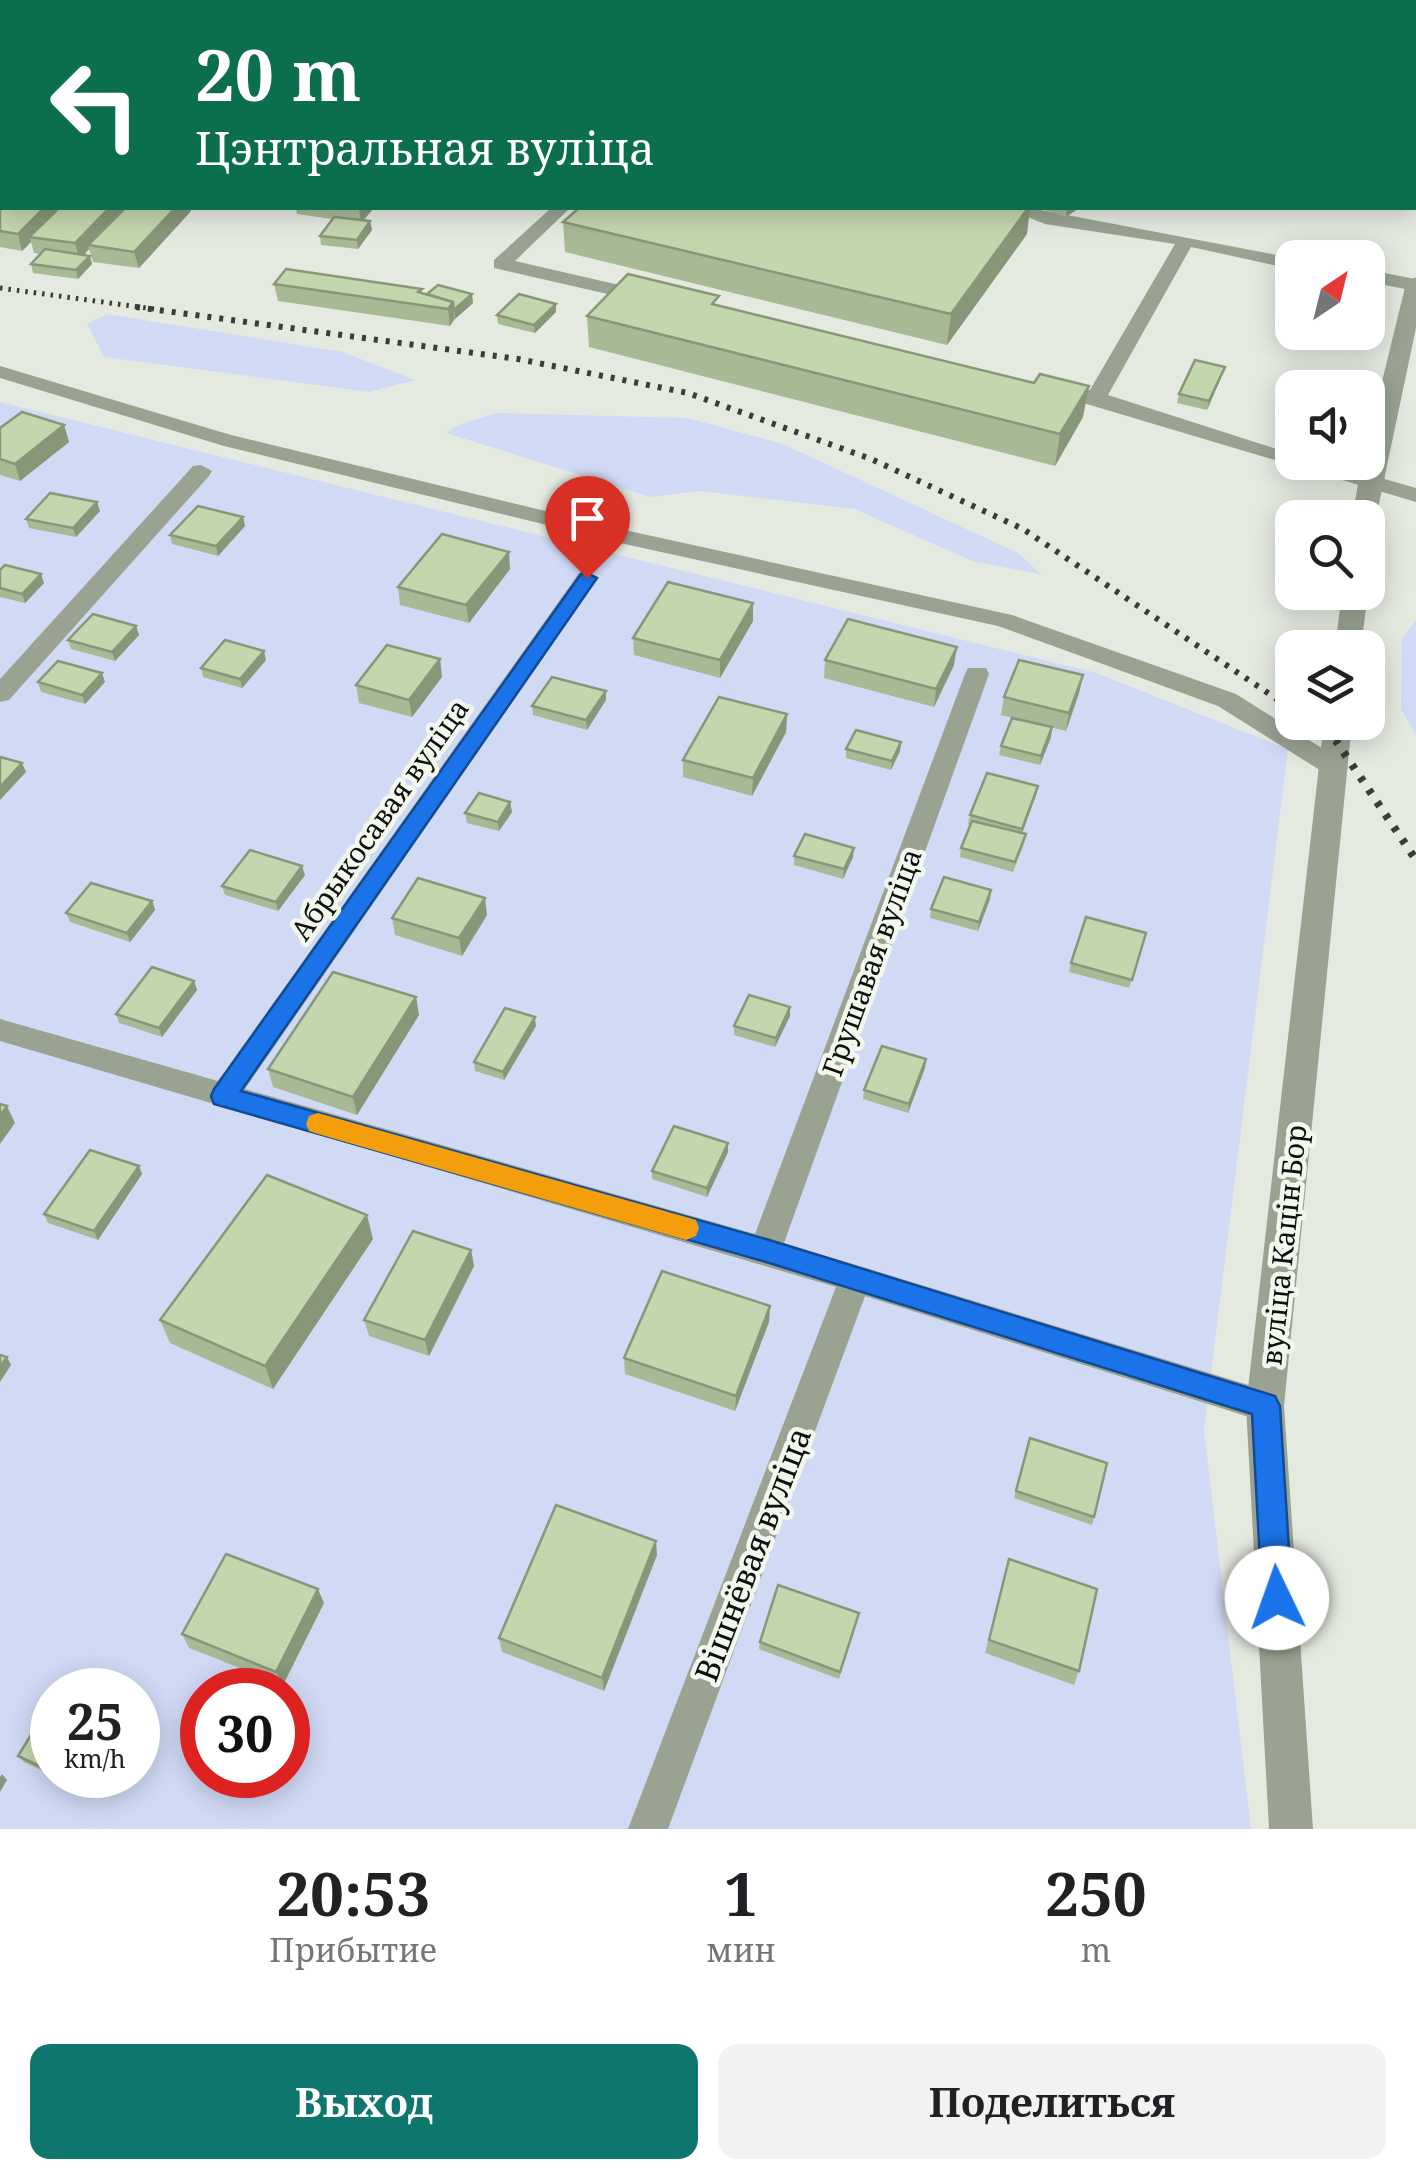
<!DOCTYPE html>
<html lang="ru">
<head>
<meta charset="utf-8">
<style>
	:root { --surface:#fff; --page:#f2f2f2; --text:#202124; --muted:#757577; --accent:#0f766e }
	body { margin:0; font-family:"Noto Serif",serif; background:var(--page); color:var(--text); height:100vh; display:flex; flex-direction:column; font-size:38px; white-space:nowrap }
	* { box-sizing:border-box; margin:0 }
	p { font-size:32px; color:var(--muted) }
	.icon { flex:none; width:55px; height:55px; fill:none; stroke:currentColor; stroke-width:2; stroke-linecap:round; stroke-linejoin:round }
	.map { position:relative; height:1829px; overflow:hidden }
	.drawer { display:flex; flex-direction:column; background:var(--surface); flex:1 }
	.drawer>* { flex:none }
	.banner { position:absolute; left:0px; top:0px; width:1418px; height:210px; box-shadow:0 5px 25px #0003; background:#0b6e4f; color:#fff; overflow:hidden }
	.needle { width:65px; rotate:35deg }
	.controls { position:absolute; left:1275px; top:240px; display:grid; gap:20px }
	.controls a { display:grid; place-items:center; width:110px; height:110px; border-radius:20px; background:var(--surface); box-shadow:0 5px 25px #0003; font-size:50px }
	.speed { position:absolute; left:30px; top:1668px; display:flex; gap:20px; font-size:50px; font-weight:700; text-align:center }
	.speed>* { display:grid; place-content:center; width:130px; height:130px; border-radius:50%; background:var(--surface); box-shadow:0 5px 25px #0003; line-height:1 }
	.speed small { font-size:25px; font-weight:400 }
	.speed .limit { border:15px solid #d22; background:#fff; color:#111 }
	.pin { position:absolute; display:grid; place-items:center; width:85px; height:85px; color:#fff; margin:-102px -42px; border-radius:50% 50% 50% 0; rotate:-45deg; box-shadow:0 0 10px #0007 }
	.pin .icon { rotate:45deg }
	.me { position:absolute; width:110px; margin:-55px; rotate:357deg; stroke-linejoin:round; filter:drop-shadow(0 0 8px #0008) }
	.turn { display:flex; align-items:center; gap:35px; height:210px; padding:0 30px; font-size:45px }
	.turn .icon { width:130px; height:130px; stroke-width:2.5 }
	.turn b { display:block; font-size:70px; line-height:85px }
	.eta { display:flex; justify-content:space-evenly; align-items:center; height:170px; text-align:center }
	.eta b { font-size:60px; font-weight:700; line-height:70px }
	.button { display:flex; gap:20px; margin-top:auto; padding:20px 30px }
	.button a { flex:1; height:115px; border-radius:20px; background:var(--accent); color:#fff; font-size:40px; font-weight:700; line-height:115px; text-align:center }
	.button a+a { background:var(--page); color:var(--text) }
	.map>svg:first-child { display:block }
	.green { fill:#d1daf5; fill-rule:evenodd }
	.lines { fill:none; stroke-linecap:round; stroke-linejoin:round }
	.lane { fill:#9aa392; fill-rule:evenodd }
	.street { fill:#9aa392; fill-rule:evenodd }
	.rail-far2 { stroke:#3a3c38; stroke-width:5; stroke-dasharray:2.5 6; stroke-linecap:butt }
	.rail-far1 { stroke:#3a3c38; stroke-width:6; stroke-dasharray:4 8; stroke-linecap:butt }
	.rail { stroke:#3a3c38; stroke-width:8; stroke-dasharray:5 10; stroke-linecap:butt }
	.wall { fill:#a8b996 }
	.shaded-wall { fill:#88967a }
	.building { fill:#c3d7af; stroke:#88967a; stroke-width:2.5 }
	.route { fill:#1a73e8; stroke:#114b97; stroke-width:2.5 }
	.slow { fill:#f59e0b }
	.labels { text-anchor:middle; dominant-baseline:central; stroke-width:9; stroke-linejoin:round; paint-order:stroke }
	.street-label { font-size:28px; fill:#0e100d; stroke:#f3f8ee }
	.near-street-label { font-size:32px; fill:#0e100d; stroke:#f3f8ee }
</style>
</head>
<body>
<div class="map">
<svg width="1416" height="1829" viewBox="0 0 1416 1829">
	<rect width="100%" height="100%" fill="#e5eae1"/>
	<g class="green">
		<polygon points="107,314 343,352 415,380 369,392 104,357 87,324"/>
		<path d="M0,402L1097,673L1288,749L1204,1430L1251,1829H0ZM52,1690H138V1775H52ZM202,1690H288V1775H202Z"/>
		<polygon points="496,413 687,418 783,444 1018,553 1041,574 975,562 854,509 700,491 650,497 446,433 458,425"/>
		<polygon points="1416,620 1416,735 1401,709 1402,638"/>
	</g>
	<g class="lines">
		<g class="lane">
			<polygon points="193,0 231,0 233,2 195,2"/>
			<polygon points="1295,0 1311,0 1312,2 1297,2"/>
			<rect x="1415" y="77" width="1" height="10"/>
			<rect x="0" y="163" width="2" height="10"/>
			<polygon points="551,208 570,208 515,261 654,293 654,301 647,303 494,268 494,260"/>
			<polygon points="1005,208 1030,208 1293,258 1292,269 1191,247 1108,395 1292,454 1292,462 1325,462 1416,488 1416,502 1043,391 1040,387 1050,381 1090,390 1175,244 1045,224"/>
			<polygon points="1368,270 1416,279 1416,291 1368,282"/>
			<polygon points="0,366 231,435 620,529 1012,615 1236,694 1344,762 1348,768 1344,774 1326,774 1218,706 998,626 620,543 224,446 0,378"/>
			<polygon points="201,465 212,471 209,476 9,700 0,702 0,679 193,466"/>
			<polygon points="587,571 598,578 245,1089 755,1234 965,674 968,668 986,668 989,674 784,1243 1265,1390 1277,1395 1282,1406 1277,1417 1265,1422 865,1296 668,1829 628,1829 836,1287 0,1041 0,1019 218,1081 579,573"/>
		</g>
		<g class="street">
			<polygon points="1416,277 1416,328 1376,518 1368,524 1368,518 1352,518 1362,462 1368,462 1368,439 1406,283"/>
			<polygon points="1342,592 1368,592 1361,648 1335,648"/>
			<polygon points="1324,722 1352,722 1284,1406 1313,1829 1269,1829 1246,1406"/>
		</g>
		<polyline class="rail-far2" points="0,288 154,309"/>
		<polyline class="rail-far1" points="136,307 518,359 688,393 871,459 1023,529 1280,701"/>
		<g class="rail">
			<polyline points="1277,698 1292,709"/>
			<polyline points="1311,722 1336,741 1416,860"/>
		</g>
	</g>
	<g class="wall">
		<polygon points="645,0 680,0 677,2 655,2"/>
		<polygon points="816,0 874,0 873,2 816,2"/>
		<polygon points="878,0 1229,0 1228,2 878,2"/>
		<polygon points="2,60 2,136 0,136 0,62"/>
		<polygon points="0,169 2,208 191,211 139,268 93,262 89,249 84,255 92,264 78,279 33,273 31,264 40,254 34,253 31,242 22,251 0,247"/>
		<polygon points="296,208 374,208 363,220 370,221 372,230 358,249 321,245 320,236 332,219 297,214"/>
		<polygon points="1039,208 1079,208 1066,217"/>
		<polygon points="563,222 1027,234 947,345 565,252"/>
		<polygon points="274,284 422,289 422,293 473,303 455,319 450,326 278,301"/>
		<polygon points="719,306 1034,383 1083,417 1055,466 589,347 587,316"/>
		<polygon points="556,312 535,333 498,324 497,315"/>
		<polygon points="1225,367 1222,375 1207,410 1177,403 1179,394"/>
		<polygon points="64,425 69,442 20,481 0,475 0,428"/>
		<polygon points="100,511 76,537 29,528 26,519"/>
		<polygon points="243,517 245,526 218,556 172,544 170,535"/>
		<polygon points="510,569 469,623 400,605 398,587"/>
		<polygon points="0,570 44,583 25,603 0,597"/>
		<polygon points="753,621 720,678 634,655 633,638"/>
		<polygon points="136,626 139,635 115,661 71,649 68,640"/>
		<polygon points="440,659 442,677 412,717 359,703 356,685"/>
		<polygon points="266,660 242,688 203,677 201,668"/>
		<polygon points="825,660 954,665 934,707 824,678"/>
		<polygon points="1083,675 1079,693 1066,731 1001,715 1004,697"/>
		<polygon points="38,682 105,682 85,704 41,692"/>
		<polygon points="606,700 587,730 533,715 532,706"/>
		<polygon points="787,714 786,732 752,796 683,777 683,760"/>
		<polygon points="1051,737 1040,765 999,755 1001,746"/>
		<polygon points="901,742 900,751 891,770 846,758 846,749"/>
		<polygon points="1036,795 1022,834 1026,834 1024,844 1013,872 960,857 961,848 971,825 968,824 970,815"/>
		<polygon points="510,802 512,812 499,831 467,823 465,813"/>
		<polygon points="794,856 853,857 843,879 794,865"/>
		<polygon points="305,875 278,911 225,895 222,886"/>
		<polygon points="990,899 978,931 930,918 931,909"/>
		<polygon points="152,901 155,910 130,942 70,922 66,913"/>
		<polygon points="487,915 462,956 395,935 392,918"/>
		<polygon points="1146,933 1129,988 1069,972 1071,963"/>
		<polygon points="194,981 197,990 162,1037 119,1023 116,1014"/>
		<polygon points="416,997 419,1015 357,1115 273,1087 268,1069"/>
		<polygon points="790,1016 775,1047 734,1035 734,1026"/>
		<polygon points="536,1026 504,1080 475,1071 474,1062"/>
		<polygon points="926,1059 925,1068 908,1113 863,1099 864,1090"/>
		<polygon points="728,1143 728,1152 707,1197 652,1179 652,1171"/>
		<polygon points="139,1166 142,1174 98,1240 48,1223 44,1214"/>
		<polygon points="373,1239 273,1389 170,1343 160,1320"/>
		<polygon points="471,1250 474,1266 429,1356 369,1336 364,1320"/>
		<polygon points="770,1306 769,1322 735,1411 625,1374 624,1358"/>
		<polygon points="1030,1438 1094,1517 1092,1525 1014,1498"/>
		<polygon points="657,1555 604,1691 502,1652 499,1638"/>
		<polygon points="1005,1573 1079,1671 1074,1685 985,1653"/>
		<polygon points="324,1603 283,1685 189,1648 182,1634"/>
		<polygon points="859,1613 839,1679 759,1649 760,1642"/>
		<polygon points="52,1701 52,1775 62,1775 60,1779 24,1762 18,1756"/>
	</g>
	<g class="shaded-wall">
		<polygon points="160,0 178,0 178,2 157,2"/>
		<polygon points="44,208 66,208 29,237 31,242 22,251 18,234"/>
		<polygon points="109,208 129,208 88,245 89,249 80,260 75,243"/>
		<polygon points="175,208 190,208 191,211 139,268 134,252"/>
		<polygon points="359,208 374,208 361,223"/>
		<polygon points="1028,208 1030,208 1027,234 947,345 951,314"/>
		<polygon points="1067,208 1079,208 1066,217"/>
		<polygon points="370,221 372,230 358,249 357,240"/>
		<polygon points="90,256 92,264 78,279 76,270"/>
		<polygon points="472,294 473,303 455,319 454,310"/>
		<polygon points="453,302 454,319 450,326 448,309"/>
		<polygon points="556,304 556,312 535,333 534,325"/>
		<polygon points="1225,367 1222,375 1207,410 1209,401"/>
		<polygon points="1089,386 1083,417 1055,466 1060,434"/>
		<polygon points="64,425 69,442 20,481 15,464"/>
		<polygon points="97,502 100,511 76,537 73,528"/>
		<polygon points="243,517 245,526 218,556 216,546"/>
		<polygon points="509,552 510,569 469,623 466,605"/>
		<polygon points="41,574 44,583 25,603 22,594"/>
		<polygon points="753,603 753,621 720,678 720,660"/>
		<polygon points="136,626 139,635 115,661 112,652"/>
		<polygon points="957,647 954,665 934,707 936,689"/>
		<polygon points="264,651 266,660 242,688 240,679"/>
		<polygon points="440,659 442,677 412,717 409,700"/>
		<polygon points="102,673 105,682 85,704 82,695"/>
		<polygon points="1083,675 1079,693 1066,731 1069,713"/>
		<polygon points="606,691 606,700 587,730 586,720"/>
		<polygon points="787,714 786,732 752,796 753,778"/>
		<polygon points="1052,727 1051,737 1040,765 1041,756"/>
		<polygon points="901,742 900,751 891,770 892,761"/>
		<polygon points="22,763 26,772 0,800 0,787"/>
		<polygon points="1038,786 1036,795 1020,838 1022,829"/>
		<polygon points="510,802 512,812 499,831 498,822"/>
		<polygon points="854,848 853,857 843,879 844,869"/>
		<polygon points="302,866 305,875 278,911 276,902"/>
		<polygon points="991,890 990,899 978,931 979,922"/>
		<polygon points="485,898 487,915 462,956 459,938"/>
		<polygon points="152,901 155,910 130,942 127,933"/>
		<polygon points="194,981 197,990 162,1037 159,1028"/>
		<polygon points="416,997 419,1015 357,1115 353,1097"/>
		<polygon points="790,1007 790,1016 775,1047 776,1038"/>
		<polygon points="535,1017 536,1026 504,1080 503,1072"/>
		<polygon points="926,1059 925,1068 908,1113 909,1104"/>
		<polygon points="7,1106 15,1123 0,1144 0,1116"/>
		<polygon points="728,1143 728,1152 707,1197 707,1188"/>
		<polygon points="139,1166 142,1174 98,1240 94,1231"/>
		<polygon points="367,1215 373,1239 273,1389 265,1366"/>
		<polygon points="471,1250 474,1266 429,1356 425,1340"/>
		<polygon points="770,1306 769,1322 735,1411 736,1396"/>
		<polygon points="7,1357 11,1365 0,1382 0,1367"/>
		<polygon points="656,1541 657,1555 604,1691 602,1678"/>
		<polygon points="318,1589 324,1603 283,1685 276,1672"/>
		<polygon points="2,1774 7,1780 0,1792 0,1777"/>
	</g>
	<g class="building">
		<polygon points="73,0 160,0 157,2 70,2"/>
		<polygon points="262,0 314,0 332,2 259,2"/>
		<polygon points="974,0 1229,0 1228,2 998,2"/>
		<polygon points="2,29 2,43 0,45 0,31"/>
		<polygon points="2,60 2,108 0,108 0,62"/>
		<polygon points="0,169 2,169 2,187 0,189"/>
		<polygon points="2,200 2,208 44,208 18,234 0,231 0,202"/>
		<polygon points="59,208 109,208 75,243 29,237"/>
		<polygon points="125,208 175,208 134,252 88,245"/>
		<polygon points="579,208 1028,208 951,314 563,222"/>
		<polygon points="334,217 370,221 357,240 320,236"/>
		<polygon points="45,249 90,256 76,270 31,264"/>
		<polygon points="286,269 422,289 418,292 453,302 448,309 274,284"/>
		<polygon points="628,274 719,296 712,304 1034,383 1040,374 1089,386 1060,434 587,316"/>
		<polygon points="438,285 472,294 454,310 453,302 427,294"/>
		<polygon points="519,294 556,304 534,325 497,315"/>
		<polygon points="1195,360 1225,367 1209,401 1179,394"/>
		<polygon points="22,412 64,425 15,464 0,459 0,428"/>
		<polygon points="50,493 97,502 73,528 26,519"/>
		<polygon points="198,506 243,517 216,546 170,535"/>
		<polygon points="442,534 509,552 466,605 398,587"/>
		<polygon points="5,565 41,574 22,594 0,588 0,570"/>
		<polygon points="668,582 753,603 720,660 633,638"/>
		<polygon points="93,614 136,626 112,652 68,640"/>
		<polygon points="848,619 957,647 936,689 825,660"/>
		<polygon points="225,640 264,651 240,679 201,668"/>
		<polygon points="387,645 440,659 409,700 356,685"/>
		<polygon points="1019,660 1083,675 1069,713 1004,697"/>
		<polygon points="58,661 102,673 82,695 38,682"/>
		<polygon points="552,677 606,691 586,720 532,706"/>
		<polygon points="719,697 787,714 753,778 683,760"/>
		<polygon points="1012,718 1052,727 1041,756 1001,746"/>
		<polygon points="856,730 901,742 892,761 846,749"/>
		<polygon points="0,757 22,763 0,787"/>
		<polygon points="987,773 1038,786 1022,829 970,815"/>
		<polygon points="479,793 510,802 498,822 465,813"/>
		<polygon points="972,821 1026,834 1015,862 961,848"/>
		<polygon points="805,834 854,848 844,869 794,856"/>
		<polygon points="250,850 302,866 276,902 222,886"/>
		<polygon points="944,877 991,890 979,922 931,909"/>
		<polygon points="418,878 485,898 459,938 392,918"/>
		<polygon points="91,883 152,901 127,933 66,913"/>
		<polygon points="1086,917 1146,933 1132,980 1071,963"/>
		<polygon points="152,967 194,981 159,1028 116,1014"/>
		<polygon points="333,972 416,997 353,1097 268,1069"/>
		<polygon points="749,995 790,1007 776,1038 734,1026"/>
		<polygon points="505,1008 535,1017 503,1072 474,1062"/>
		<polygon points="882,1046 926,1059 909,1104 864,1090"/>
		<polygon points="0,1104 7,1106 0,1116"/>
		<polygon points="674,1126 728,1143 707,1188 652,1171"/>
		<polygon points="90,1150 139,1166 94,1231 44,1214"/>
		<polygon points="267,1175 367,1215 265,1366 160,1320"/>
		<polygon points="413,1231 471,1250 425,1340 364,1320"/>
		<polygon points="662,1271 770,1306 736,1396 624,1358"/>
		<polygon points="0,1355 7,1357 0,1367"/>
		<polygon points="1030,1438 1107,1463 1094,1517 1016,1491"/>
		<polygon points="556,1505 656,1541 602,1678 499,1638"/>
		<polygon points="226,1554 318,1589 276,1672 182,1634"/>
		<polygon points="1009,1559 1097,1589 1079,1671 989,1640"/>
		<polygon points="778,1585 859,1613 840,1672 760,1642"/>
		<polygon points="67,1678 92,1690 60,1690"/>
		<polygon points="52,1701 52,1772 18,1756"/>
	</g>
	<polygon class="route" points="587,573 597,578 241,1091 766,1239 1275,1396 1280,1406 1292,1598 1288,1609 1277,1613 1266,1609 1262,1598 1252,1414 766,1262 214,1104 211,1096 214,1089 581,574"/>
	<polygon class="slow" points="318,1113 686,1217 696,1220 699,1228 696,1236 686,1240 318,1134 309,1131 306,1124 309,1116"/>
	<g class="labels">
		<g class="street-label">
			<text transform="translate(379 819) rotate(-55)">Абрыкосавая вуліца</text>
			<text transform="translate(871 962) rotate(-70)">Грушавая вуліца</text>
			<text transform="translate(1283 1245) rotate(-84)">вуліца Кацін Бор</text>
		</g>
		<g class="near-street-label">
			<text transform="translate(752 1554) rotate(-69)">Вішнёвая вуліца</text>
		</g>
	</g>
</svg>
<div class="controls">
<a><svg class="needle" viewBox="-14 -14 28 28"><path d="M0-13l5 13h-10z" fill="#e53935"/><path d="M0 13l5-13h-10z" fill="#757577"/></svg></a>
<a><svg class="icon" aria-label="sound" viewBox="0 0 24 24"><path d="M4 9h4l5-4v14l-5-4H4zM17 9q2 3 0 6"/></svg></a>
<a><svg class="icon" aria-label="search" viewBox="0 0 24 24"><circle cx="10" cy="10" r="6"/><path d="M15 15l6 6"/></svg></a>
<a><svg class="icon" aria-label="layers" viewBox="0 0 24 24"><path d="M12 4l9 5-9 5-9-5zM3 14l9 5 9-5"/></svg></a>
</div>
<div class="speed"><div>25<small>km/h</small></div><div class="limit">30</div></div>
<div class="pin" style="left:587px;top:578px;background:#d93025"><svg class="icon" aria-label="arrive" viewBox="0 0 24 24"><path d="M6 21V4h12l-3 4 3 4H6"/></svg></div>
<svg class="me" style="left:1277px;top:1598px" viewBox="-20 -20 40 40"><circle r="19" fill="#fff"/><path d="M0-13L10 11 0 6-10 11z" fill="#1a73e8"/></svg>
<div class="banner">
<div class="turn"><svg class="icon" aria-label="left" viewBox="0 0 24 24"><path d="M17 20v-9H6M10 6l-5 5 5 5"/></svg><div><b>20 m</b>Цэнтральная вуліца</div></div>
</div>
</div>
<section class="drawer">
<div class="eta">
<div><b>20:53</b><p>Прибытие</p></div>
<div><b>1</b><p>мин</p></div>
<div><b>250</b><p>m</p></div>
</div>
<div class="button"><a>Выход</a><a>Поделиться</a></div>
</section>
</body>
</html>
